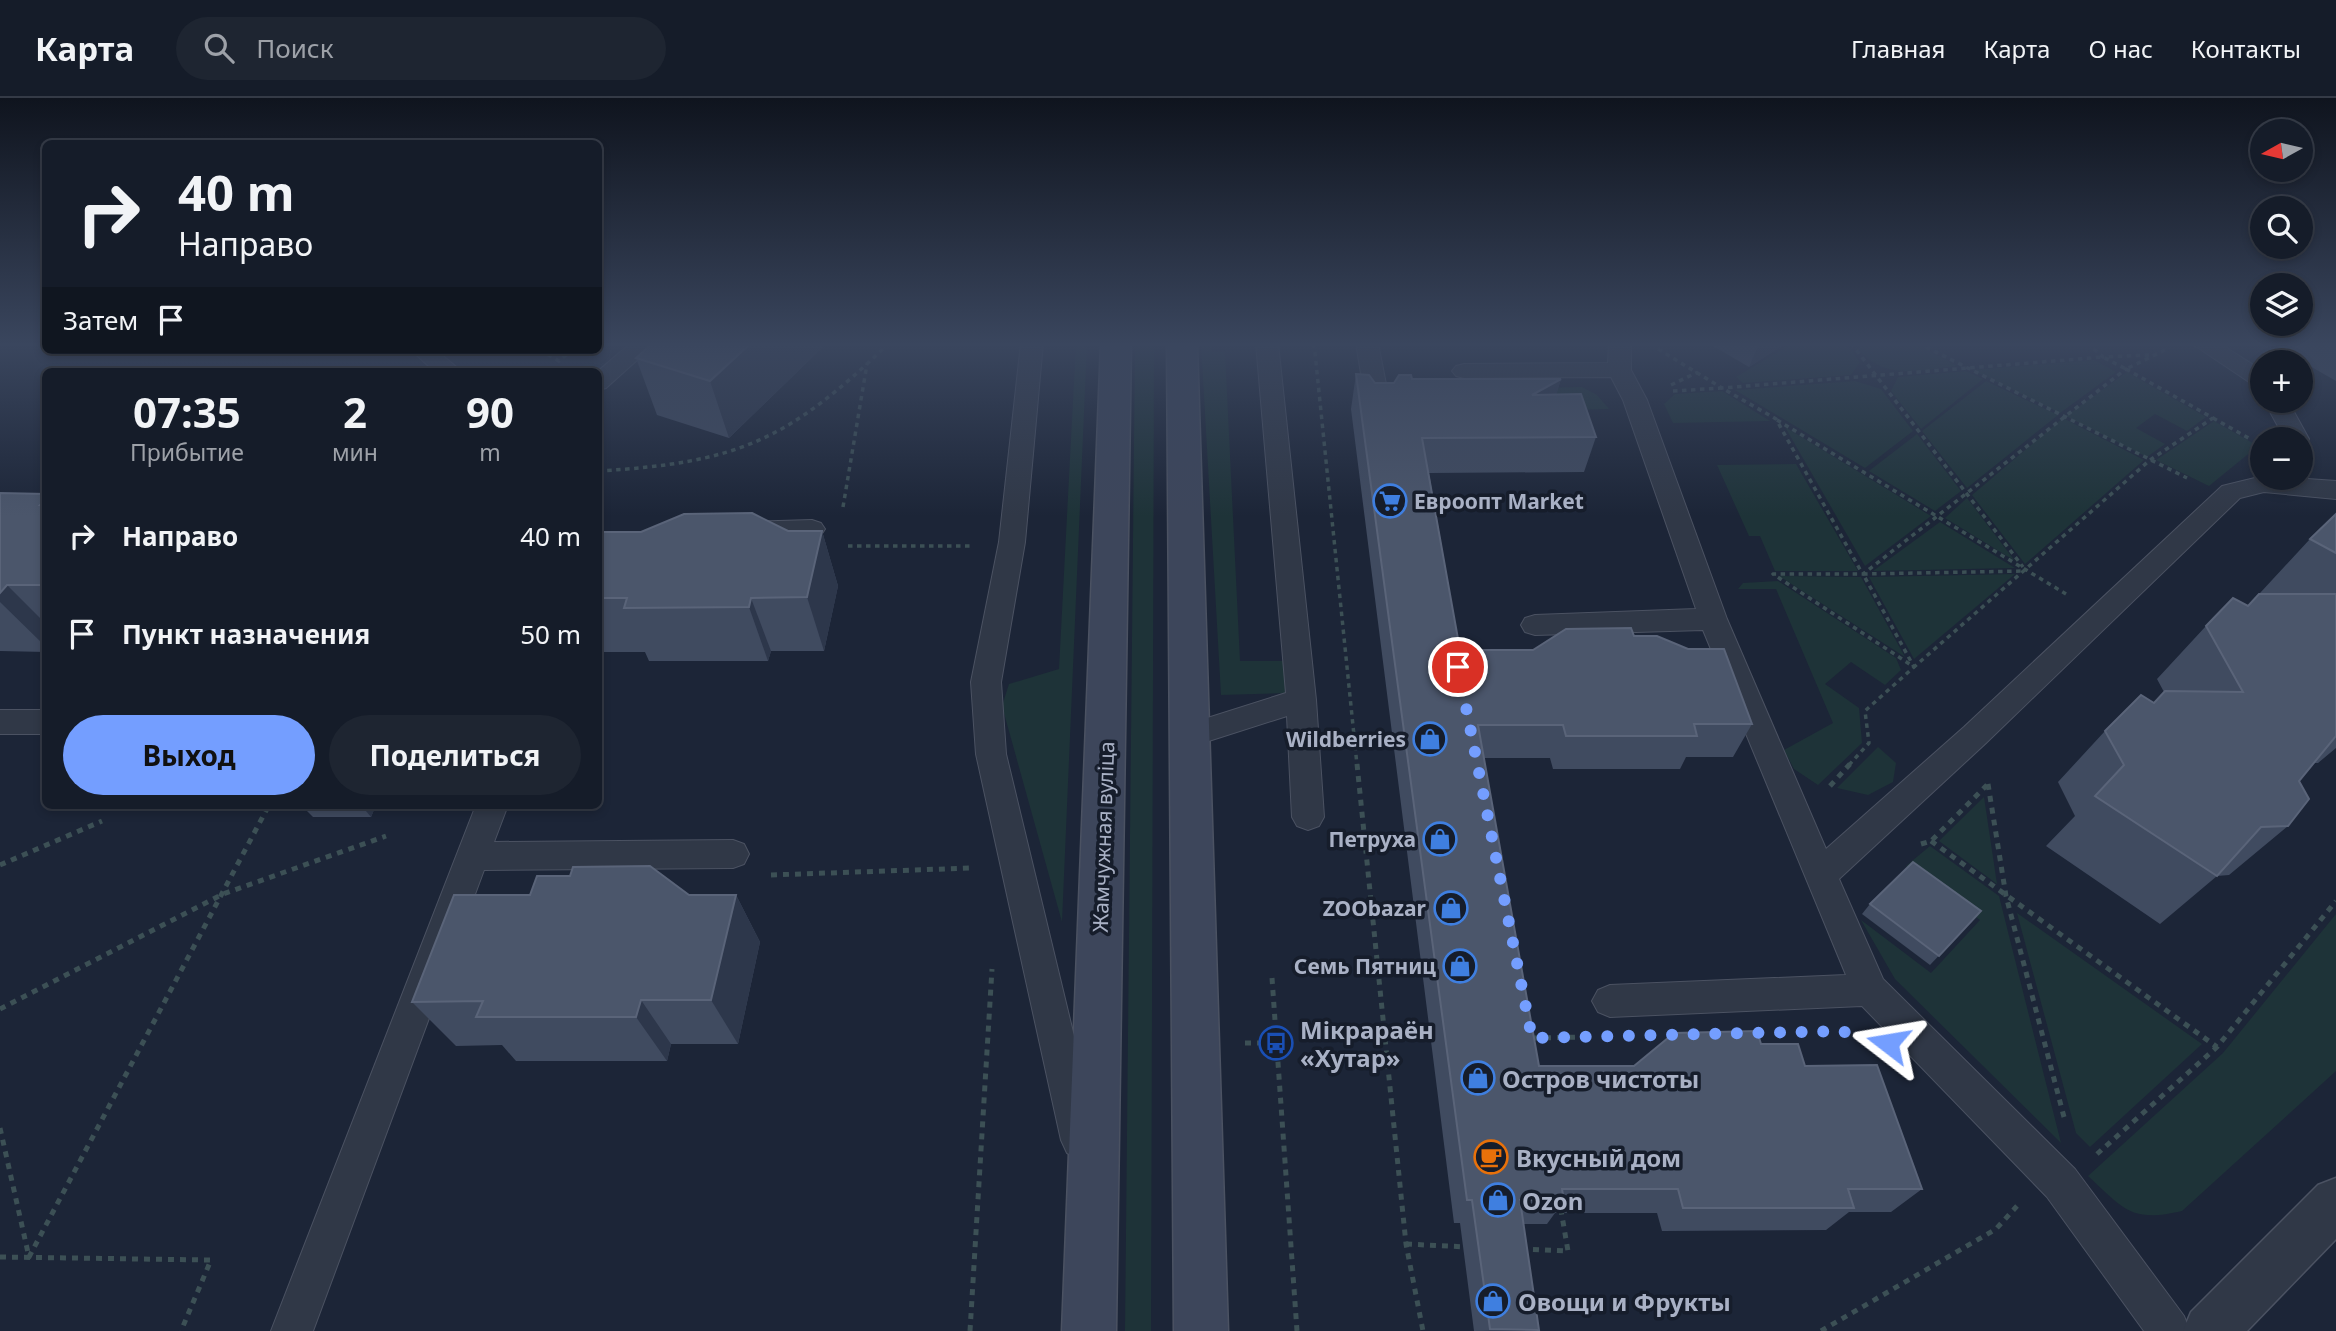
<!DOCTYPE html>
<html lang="ru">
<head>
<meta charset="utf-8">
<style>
	:root { --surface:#151c29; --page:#1e2531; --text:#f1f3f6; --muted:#9da1a8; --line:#343a46; --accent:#749eff }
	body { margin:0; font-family:"Noto Sans",sans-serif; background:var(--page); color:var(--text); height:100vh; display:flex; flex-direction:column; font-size:26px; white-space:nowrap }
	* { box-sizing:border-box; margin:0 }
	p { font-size:23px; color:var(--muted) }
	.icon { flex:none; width:38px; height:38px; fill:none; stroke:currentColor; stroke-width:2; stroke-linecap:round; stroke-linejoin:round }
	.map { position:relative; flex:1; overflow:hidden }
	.side { position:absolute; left:42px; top:270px; width:560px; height:441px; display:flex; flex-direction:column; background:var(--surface); border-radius:10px; box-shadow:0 4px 10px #0003,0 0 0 2px var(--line) }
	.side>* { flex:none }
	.banner { position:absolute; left:42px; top:42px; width:560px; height:214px; border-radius:10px; box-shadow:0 4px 10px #0003,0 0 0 2px var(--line); background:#151c29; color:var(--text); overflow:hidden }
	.needle { width:46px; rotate:262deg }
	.fabs { position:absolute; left:2250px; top:21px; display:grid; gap:14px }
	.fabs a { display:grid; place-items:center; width:63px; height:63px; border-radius:50%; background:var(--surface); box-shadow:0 4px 10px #0003,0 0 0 2px var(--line); font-size:35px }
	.pin { position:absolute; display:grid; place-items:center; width:60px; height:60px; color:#fff; margin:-30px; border:4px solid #fff; border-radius:50%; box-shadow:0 2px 7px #0007 }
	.me { position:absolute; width:77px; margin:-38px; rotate:284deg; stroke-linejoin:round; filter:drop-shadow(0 0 5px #0008) }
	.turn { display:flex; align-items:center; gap:24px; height:147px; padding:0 21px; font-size:32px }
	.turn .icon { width:91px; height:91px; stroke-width:2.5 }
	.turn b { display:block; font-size:49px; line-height:60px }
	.then { display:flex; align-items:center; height:66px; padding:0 21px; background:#0003; gap:14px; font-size:26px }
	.eta { display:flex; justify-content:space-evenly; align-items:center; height:119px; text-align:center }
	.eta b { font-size:42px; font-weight:700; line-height:49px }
	.button { display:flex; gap:14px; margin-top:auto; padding:14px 21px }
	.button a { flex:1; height:80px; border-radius:42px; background:var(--accent); color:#111; font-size:28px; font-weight:700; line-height:80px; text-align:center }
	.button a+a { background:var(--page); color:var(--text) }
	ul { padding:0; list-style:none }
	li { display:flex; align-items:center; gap:21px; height:98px; padding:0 21px }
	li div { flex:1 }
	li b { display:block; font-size:26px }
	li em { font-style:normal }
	header { display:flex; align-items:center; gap:42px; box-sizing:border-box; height:98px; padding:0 35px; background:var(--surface); border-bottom:2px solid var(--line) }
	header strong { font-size:33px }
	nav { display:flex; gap:38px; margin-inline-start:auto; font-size:24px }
	.search { width:490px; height:63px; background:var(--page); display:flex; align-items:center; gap:18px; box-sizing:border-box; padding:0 24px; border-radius:38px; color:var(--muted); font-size:26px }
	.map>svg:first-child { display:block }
	.green { fill:#1e3338 }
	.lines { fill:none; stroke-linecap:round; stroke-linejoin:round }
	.lane-casing { stroke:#4b5262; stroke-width:2 }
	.street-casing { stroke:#4b5262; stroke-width:3 }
	.secondary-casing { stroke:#4b5262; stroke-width:3 }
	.path-far1 { stroke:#3c5055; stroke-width:3.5; stroke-dasharray:4.5 4.5; stroke-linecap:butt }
	.path { stroke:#3c5055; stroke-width:5; stroke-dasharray:6 6; stroke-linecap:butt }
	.lane { fill:#303847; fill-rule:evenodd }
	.street { fill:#303847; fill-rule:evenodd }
	.secondary { fill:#3d465b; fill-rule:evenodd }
	.wall { fill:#404b60 }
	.shaded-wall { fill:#2d374b }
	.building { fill:#4b566b; stroke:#5a6479; stroke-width:2 }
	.route { stroke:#749eff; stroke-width:12; stroke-dasharray:0 21.6 }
	.labels { text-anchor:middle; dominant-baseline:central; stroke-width:7; stroke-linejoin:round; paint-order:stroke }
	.poi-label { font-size:21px; font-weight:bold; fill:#a9b1c5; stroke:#161d2b; text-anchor:end }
	.street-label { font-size:21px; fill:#a9b1c5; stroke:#161d2b }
	.near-poi-label { font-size:24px; font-weight:bold; fill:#a9b1c5; stroke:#161d2b; text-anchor:start }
</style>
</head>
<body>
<header>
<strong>Карта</strong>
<div class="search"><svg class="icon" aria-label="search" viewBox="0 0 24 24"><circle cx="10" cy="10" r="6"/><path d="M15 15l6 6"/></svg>Поиск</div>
<nav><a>Главная</a><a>Карта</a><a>О нас</a><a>Контакты</a></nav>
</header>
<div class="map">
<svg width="2336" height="1233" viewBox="0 0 2336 1233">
	<rect width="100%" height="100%" fill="#1c2537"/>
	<g class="green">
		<polygon points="1076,245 1087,245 1062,824 1002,608 1009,586 1059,571"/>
		<polygon points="1135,245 1154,245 1151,1233 1125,1233"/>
		<polygon points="1201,245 1211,245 1212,254 1225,254 1240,563 1295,563 1287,595 1221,597"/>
		<polygon points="1793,245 1846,245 1860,264 1851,277 1743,285 1736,279"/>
		<path d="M1864,245H1915L1957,268C1920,272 1883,283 1858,250Z"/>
		<polygon points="2094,262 2116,274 2060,315 1972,272"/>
		<polygon points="1966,273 1983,281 1921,331 1891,293 1898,279"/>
		<polygon points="2127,274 2206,319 2187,333 2155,316 2136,330 2165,346 2147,359 2066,318"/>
		<polygon points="1855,283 1881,291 1913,333 1865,370 1735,292"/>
		<polygon points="1986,283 2058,317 1967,390 1922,333"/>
		<polygon points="1582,289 1597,297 1609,311 1569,312 1537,290"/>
		<polygon points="1722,293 1770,323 1673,325 1664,306 1675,296"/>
		<polygon points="2063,320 2144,362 2025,466 1972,397"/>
		<polygon points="2214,323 2258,348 2209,388 2156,362"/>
		<polygon points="1785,329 1931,418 1865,468"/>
		<polygon points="1917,336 1961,393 1935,413 1869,373"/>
		<polygon points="1796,366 1858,473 1775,473 1760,438 1749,438 1717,367"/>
		<polygon points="1967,400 2015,463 1945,420"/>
		<polygon points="1940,424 2015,470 1873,473"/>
		<polygon points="2015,476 1914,561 1869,479"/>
		<polygon points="1779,478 1861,479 1905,559"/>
		<polygon points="1778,483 1896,560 1901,572 1885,587 1851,564 1825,586 1859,610 1862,645 1818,687 1794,671 1784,652 1833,625 1776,491 1738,491 1743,485"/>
		<polygon points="1878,649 1896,665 1893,684 1868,697 1837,690"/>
		<polygon points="1984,699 1997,786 1939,743"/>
		<polygon points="1930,748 1999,798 2061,1045 1895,881 1861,822 1931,875 1980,822 1906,768"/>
		<polygon points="2017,815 2202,946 2090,1049 2076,1035"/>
		<path d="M2336,816V973L2182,1113C2131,1125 2124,1111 2088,1078L2223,955Z"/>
	</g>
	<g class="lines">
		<defs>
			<g id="lane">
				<polygon points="631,245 656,245 606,290 598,292 598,273"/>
				<polygon points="1021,245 1043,245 1025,444 1001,584 1006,656 1099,1042 1093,1055 1080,1061 1067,1055 1061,1042 976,656 971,584 999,444"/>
				<polygon points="1256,245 1278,245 1316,602 1324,719 1319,728 1308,732 1297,728 1292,719 1287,618 1190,649 1179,645 1175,637 1179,629 1286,595"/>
				<polygon points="1356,245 1378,245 1391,312 1388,317 1370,317 1367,312"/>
				<polygon points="1609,245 1631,245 1631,272 1647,302 1727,521 1826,751 1964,629 2222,388 2263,378 2336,383 2336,401 2264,394 2240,400 1986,645 1839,781 1883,881 2075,1071 2184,1218 2190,1233 2144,1233 2047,1099 1862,908 1610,919 1598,914 1592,903 1598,892 1610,887 1846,877 1703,532 1535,537 1525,534 1521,527 1525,520 1535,517 1696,511 1623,302 1611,279 1464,280 1456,278 1452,273 1456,268 1464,266 1608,265"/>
				<polygon points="2191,245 2219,245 2263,273 2263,290 2255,288"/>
				<polygon points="411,252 436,252 461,273 434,273"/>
				<polygon points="2264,303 2288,303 2309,341 2306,347 2301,348 2301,341 2285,341"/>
				<polygon points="812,422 821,425 825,431 821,437 746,442 737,439 733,433 737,427 746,424"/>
				<rect x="0" y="612" width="46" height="24"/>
				<polygon points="476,707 508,707 494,744 733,742 744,746 749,756 744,766 733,770 484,772 313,1233 271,1233"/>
			</g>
			<polygon id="street" points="2336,1080 2336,1141 2247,1233 2183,1233 2191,1214 2318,1087"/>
			<g id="secondary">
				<polygon points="1101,245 1131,245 1116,1233 1062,1233"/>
				<polygon points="1167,245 1197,245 1228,1233 1174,1233"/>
			</g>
		</defs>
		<use href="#lane" class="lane-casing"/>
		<use href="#street" class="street-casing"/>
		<use href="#secondary" class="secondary-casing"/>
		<g class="path-far1">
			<polyline points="1314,245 1357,667"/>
			<polyline points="1851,245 2023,469"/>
			<polyline points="1918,245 2187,380"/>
			<polyline points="2087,245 2103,259 2149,257"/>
			<polyline points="1658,251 1722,290 2103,259 2126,271 2167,251"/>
			<polyline points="540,252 559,263 572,252"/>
			<polygon points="2126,271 2213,320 2150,362 1914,569 1773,476 1863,476"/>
			<polyline points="1671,287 1698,274"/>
			<polyline points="1673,293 1722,290 1776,321 1862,475"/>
			<polyline points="2213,320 2252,342"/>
			<polyline points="1777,322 2066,496"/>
			<path d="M598,373C738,365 789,342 889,245"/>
			<polyline points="843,409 867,266"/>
			<polyline points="848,448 972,448"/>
			<polyline points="1849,667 1869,645 1865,613 1914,569 1863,476 2025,473"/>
		</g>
		<g class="path">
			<polyline points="1357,666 1406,1146 1423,1233"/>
			<polyline points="1988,686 2006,798 2064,1019"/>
			<polyline points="1830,688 1850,666"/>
			<polyline points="1931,743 2217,949"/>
			<polyline points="1921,746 1931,743 1987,687"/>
			<polyline points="0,767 102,723"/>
			<polyline points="771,777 972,770"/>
			<polyline points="1272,880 1297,1233"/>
			<polyline points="0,911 223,796 386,738"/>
			<polyline points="1533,940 1586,939"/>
			<polyline points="1245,945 1276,945"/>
			<polyline points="0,1030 29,1159 269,707"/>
			<polyline points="2097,1056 2217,949 2336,803"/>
			<polyline points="1406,1146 1467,1149"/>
			<polyline points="1521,1151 1568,1153 1561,1112"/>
			<polyline points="0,1159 211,1162 181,1233"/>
			<polyline points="970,1233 992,871"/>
			<polyline points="1821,1233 1996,1131 2017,1108"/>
		</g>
		<use href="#lane" class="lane"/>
		<use href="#street" class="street"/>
		<use href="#secondary" class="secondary"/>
	</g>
	<g class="wall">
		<polygon points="653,245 827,245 729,340 657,317 636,260"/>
		<polygon points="1708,245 1786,245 1749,269"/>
		<polygon points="2270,245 2336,245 2336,283"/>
		<polygon points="1356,276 1375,285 1394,285 1412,281 1561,281 1556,296 1596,339 1584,374 1429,375 1460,552 1533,552 1634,538 1752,626 1733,659 1686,659 1680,671 1553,671 1550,660 1484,660 1539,968 1634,968 1761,946 1805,968 1922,1091 1891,1114 1849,1114 1826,1132 1662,1133 1657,1115 1555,1115 1547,1126 1523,1126 1539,1232 1474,1233 1460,1125 1454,1125 1351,311"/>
		<polygon points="0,395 46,396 46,554 0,553"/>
		<polygon points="2336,416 2336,650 2318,665 2314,665 2299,683 2288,728 2229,777 2217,778 2160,826 2046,748 2075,718 2058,684 2105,633 2154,605 2164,594 2157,581 2206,528 2248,508 2310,441"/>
		<polygon points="822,433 838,488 824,553 771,553 768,563 649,563 645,554 600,554 598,550 598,434"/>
		<polygon points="301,707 376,707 371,719 313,719"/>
		<polygon points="530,797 736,797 760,844 738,946 671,946 667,963 516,963 502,947 456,948 412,904"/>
		<polygon points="1870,806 1981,813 1930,867 1862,816"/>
	</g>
	<g class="shaded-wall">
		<polygon points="751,245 827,245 729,340 710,283"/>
		<polygon points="1759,245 1786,245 1749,269"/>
		<polygon points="1561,281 1551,316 1532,297"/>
		<polygon points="822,433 838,488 824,553 807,499"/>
		<polygon points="7,487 46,526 46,549 0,504 0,495"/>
		<polygon points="751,500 771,553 768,563 749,509"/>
		<polygon points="361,707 376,707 371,719"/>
		<polygon points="736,797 760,844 738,946 711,902"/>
		<polygon points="641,902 671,946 667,963 636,919"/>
	</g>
	<g class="building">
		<polygon points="653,245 751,245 710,283 636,260"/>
		<polygon points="1356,276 1369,277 1375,285 1394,285 1399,277 1411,277 1412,281 1561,281 1532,297 1581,296 1596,339 1422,340 1460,552 1533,552 1566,531 1631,530 1634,538 1657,538 1688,551 1724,551 1752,626 1694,626 1697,638 1566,638 1563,627 1478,627 1539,968 1634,968 1674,935 1757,933 1761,946 1798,946 1805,968 1877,967 1922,1091 1848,1091 1854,1110 1683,1110 1678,1091 1562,1091 1564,1103 1520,1102 1539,1232 1490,1231 1472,1102 1467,1102"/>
		<polygon points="0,395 46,396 46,401 40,407 46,407 46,487 7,487 0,495"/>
		<polygon points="752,415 788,433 822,433 807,499 751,500 749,509 624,510 627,500 598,500 598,434 641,434 684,416"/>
		<polygon points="2336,416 2336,455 2310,441"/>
		<polygon points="2259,496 2336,496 2336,638 2299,683 2309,701 2288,728 2261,729 2217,778 2095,698 2124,667 2105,633 2141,597 2154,605 2165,593 2243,594 2206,528 2233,500 2248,508"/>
		<polygon points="1913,764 1981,813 1939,858 1870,806"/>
		<polygon points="650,768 689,797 736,797 711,902 641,902 636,919 476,919 483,903 412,904 454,797 530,797 537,778 570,778 573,769"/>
	</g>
	<linearGradient id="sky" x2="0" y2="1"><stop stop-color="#0f141e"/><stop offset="0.59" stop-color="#3a465e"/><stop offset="1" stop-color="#3a465e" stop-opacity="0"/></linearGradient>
	<rect width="2336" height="418" fill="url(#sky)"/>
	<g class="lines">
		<polyline class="route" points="1458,569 1532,940 1841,933 1888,945"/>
	</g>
	<defs>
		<symbol id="supermarket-ring" viewBox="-11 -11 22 22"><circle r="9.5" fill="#161d2b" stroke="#3f7fe0" stroke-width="1.5"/><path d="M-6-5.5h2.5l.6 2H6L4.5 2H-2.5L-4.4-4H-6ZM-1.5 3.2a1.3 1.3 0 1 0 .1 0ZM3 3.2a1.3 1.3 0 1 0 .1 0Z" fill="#3f7fe0"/></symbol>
		<symbol id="shop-ring" viewBox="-11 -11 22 22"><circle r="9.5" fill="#161d2b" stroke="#3f7fe0" stroke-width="1.5"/><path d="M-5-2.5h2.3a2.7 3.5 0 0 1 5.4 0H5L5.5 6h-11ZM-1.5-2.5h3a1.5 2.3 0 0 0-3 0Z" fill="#3f7fe0"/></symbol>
		<symbol id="bus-ring" viewBox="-11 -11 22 22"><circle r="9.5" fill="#161d2b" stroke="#1a4fb4" stroke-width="1.5"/><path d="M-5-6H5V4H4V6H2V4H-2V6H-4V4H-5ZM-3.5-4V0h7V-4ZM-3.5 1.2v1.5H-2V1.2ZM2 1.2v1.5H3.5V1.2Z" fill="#1a4fb4"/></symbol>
		<symbol id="cafe-ring" viewBox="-11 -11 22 22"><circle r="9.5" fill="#161d2b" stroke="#e8710a" stroke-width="1.5"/><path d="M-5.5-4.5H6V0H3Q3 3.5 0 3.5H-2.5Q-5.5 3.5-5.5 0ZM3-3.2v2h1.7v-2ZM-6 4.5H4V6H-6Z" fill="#e8710a"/></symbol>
	</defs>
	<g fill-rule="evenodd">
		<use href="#supermarket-ring" x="1371" y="384" width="38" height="38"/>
		<use href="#shop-ring" x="1411" y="622" width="38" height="38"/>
		<use href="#shop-ring" x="1421" y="722" width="38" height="38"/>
		<use href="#shop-ring" x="1432" y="791" width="38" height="38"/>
		<use href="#shop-ring" x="1441" y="849" width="38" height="38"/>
		<use href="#bus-ring" x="1257" y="926" width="38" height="38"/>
		<use href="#shop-ring" x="1459" y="961" width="38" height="38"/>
		<use href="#cafe-ring" x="1472" y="1040" width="38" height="38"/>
		<use href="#shop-ring" x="1479" y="1083" width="38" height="38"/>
		<use href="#shop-ring" x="1474" y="1184" width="38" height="38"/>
	</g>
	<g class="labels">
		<g class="poi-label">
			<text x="1414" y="403" text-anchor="start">Евроопт Market</text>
			<text x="1406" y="641">Wildberries</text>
			<text x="1416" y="741">Петруха</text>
			<text x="1426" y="810">ZOObazar</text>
			<text x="1436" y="868">Семь Пятниц</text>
		</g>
		<g class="street-label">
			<text transform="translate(1103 739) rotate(-88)">Жамчужная вуліца</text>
		</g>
		<g class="near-poi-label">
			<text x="1300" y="931">Мікрараён<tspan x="1300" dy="28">«Хутар»</tspan></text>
			<text x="1502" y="980">Остров чистоты</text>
			<text x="1516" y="1059">Вкусный дом</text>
			<text x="1522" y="1102">Ozon</text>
			<text x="1518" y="1203">Овощи и Фрукты</text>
		</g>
	</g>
</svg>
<div class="fabs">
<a><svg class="needle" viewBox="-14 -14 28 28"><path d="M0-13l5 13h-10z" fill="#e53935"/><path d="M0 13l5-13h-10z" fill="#9da1a8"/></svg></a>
<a><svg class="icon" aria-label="search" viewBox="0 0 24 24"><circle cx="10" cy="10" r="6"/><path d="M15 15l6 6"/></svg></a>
<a><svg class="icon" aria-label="layers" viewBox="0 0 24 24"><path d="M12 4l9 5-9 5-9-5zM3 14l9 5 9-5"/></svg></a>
<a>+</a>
<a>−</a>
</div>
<div class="pin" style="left:1458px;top:569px;background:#d93025"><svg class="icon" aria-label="arrive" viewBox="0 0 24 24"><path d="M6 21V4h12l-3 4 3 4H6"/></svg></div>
<svg class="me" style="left:1888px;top:945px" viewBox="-20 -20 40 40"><path d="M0-17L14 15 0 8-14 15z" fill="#749eff" stroke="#fff" stroke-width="4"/></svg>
<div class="banner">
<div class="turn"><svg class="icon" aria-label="right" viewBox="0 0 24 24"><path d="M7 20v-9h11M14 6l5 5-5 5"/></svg><div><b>40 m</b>Направо</div></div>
<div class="then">Затем<svg class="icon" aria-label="arrive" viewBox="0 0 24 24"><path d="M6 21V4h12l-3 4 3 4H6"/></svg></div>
</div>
<section class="side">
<div class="eta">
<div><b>07:35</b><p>Прибытие</p></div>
<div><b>2</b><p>мин</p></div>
<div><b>90</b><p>m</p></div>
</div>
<ul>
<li><svg class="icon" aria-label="right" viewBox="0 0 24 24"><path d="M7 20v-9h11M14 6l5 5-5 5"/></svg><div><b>Направо</b></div><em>40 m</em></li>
<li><svg class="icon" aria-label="arrive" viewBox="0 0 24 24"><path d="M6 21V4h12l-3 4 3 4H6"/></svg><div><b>Пункт назначения</b></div><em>50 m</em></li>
</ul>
<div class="button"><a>Выход</a><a>Поделиться</a></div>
</section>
</div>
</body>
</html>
